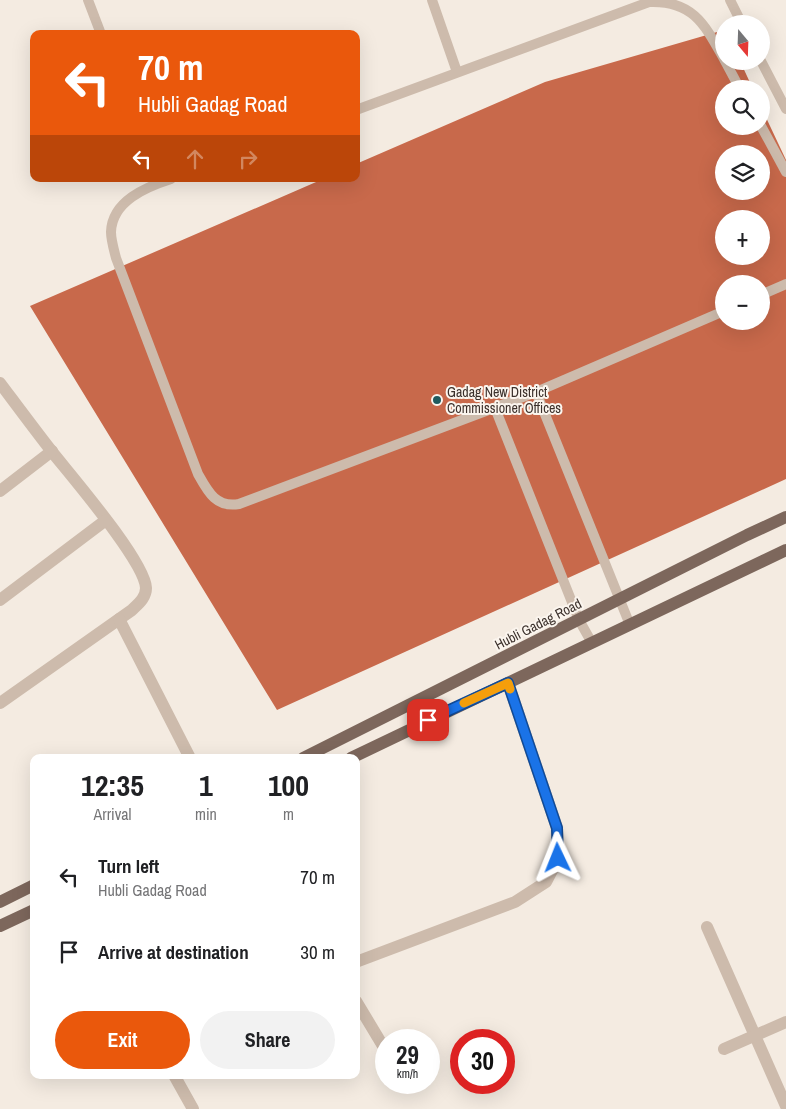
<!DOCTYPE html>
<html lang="en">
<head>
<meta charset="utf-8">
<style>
	:root { --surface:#fff; --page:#f2f2f2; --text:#202124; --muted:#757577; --accent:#ea580c }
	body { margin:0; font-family:"Archivo Narrow",sans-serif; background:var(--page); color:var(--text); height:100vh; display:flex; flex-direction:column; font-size:19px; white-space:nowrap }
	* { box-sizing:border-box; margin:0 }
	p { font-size:16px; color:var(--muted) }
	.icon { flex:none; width:28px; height:28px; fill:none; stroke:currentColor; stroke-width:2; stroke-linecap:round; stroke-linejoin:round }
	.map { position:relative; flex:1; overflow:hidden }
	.sheet { position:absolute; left:30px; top:754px; width:330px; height:325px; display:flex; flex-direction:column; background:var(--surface); border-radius:10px; box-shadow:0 5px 20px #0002 }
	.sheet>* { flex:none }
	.top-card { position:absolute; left:30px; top:30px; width:330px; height:152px; border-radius:10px; box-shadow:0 5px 20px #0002; background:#ea580c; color:#fff; overflow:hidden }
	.needle { width:32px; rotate:161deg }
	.fabs { position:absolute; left:715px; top:15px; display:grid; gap:10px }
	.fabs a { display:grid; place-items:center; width:55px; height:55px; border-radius:50%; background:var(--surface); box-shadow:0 5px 20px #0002; font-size:25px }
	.speed { position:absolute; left:375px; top:1029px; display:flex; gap:10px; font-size:25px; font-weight:700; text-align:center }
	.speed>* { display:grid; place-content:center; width:65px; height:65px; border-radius:50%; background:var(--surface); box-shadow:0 5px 20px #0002; line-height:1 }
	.speed small { font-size:12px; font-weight:400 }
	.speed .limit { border:8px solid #d22; background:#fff; color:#111 }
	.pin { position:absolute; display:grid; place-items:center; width:42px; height:42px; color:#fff; margin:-21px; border-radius:10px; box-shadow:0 2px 8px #0006 }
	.me { position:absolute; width:55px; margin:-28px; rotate:358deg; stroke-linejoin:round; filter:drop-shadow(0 0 4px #0008) }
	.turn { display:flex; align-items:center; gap:18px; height:105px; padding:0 25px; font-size:22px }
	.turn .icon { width:65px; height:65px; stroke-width:2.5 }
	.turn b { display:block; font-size:35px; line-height:42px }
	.lanes { display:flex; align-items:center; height:48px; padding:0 25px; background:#0003; justify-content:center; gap:25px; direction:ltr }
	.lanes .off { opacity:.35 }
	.eta { display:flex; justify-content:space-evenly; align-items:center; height:85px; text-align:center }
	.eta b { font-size:30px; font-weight:700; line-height:35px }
	.primary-button { display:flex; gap:10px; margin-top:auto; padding:10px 25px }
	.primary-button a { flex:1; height:58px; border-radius:30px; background:var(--accent); color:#fff; font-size:20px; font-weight:700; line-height:58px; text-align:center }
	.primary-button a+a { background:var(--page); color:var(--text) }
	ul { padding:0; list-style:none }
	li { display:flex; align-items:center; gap:15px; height:75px; padding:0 25px }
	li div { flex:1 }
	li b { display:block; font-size:19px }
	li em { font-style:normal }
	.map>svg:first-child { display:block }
	.building { fill:#c8694b; fill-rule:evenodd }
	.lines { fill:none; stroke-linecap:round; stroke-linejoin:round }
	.lane { stroke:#cdbbac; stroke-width:10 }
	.street { stroke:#cdbbac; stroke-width:12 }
	.primary { stroke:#7d675c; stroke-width:12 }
	.route-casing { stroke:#114b97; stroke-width:12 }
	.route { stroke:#1a73e8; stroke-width:9 }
	.slow { stroke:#f59e0b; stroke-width:9 }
	.poi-dot { fill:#1f5a5e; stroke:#fbf5ee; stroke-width:2 }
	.labels { text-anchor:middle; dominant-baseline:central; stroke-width:4; stroke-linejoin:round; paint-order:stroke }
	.poi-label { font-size:14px; fill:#3b302b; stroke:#fbf5ee; text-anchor:start }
	.street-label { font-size:14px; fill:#3b302b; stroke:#fbf5ee }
</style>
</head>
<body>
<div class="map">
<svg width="786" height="1109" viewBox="0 0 786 1109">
	<rect width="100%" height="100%" fill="#f4ebe1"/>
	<path class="building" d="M724,30V61H740L753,89H724V126H761V107L786,160V479L277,710L30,306L323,179H356V164L545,82ZM724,154H761V191H724ZM724,219H761V256H724ZM724,284H761V321H724Z"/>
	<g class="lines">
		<g class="lane">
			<polyline points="88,0 101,34"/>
			<polyline points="432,0 457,72"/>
			<polyline points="730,0 742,24"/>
			<polyline points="725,61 740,89"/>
			<polyline points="761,61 786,109"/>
			<path d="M356,110L649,2C693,0 705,25 724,59"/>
			<polyline points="761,126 786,172"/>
			<path d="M171,179C146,187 112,201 111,232C111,240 114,250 116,258L198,474C208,492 216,508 239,504L536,392L724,311"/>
			<polyline points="761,295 786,284"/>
			<polyline points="536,392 630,625"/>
			<polyline points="495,408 579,620 592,643"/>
		</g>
		<g class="street">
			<path d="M0,383C18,407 35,430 53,453C73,478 145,562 146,588C146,598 138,604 132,610L0,703"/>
			<polyline points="0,491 52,451"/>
			<polyline points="0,600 106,520"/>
			<polyline points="119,619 190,758"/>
			<polyline points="707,927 786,1106"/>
			<polyline points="356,962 515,902 546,882 558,859 557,828 508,683"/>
			<polyline points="356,1001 386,1051"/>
			<polyline points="724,1049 786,1022"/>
			<polyline points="174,1075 193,1109"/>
			<polyline points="405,1082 405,1084"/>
		</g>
		<g class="primary">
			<polyline points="303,758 747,535 786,517"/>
			<polyline points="351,758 786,550"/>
			<polyline points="0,902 34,885"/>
			<polyline points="0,926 34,910"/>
		</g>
	</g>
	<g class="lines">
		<defs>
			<polyline id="route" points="428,720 508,683 557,828 558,858"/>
		</defs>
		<use href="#route" class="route-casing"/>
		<use href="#route" class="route"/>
		<polyline class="slow" points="464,703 508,683 510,689"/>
	</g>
	<circle class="poi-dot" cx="437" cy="400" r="5"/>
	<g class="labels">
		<g class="poi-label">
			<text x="447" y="392">Gadag New District<tspan x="447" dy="16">Commissioner Offices</tspan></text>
		</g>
		<g class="street-label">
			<text transform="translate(538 624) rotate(-27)">Hubli Gadag Road</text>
		</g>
	</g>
</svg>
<div class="fabs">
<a><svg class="needle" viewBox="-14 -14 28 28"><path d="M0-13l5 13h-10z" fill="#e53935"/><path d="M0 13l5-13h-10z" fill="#757577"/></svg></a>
<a><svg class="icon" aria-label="search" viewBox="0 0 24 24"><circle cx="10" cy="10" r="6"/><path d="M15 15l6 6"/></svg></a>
<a><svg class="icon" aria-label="layers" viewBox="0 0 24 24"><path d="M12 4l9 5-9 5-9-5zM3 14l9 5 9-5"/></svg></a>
<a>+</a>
<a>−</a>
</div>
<div class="speed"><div>29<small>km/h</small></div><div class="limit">30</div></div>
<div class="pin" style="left:428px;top:720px;background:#d93025"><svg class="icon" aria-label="arrive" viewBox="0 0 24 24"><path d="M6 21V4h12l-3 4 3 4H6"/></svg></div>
<svg class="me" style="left:558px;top:858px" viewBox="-20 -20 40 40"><path d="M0-17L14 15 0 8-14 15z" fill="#1a73e8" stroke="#fff" stroke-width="4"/></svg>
<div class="top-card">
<div class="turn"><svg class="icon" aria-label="left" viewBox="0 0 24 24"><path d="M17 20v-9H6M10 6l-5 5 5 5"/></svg><div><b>70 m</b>Hubli Gadag Road</div></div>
<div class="lanes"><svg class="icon" aria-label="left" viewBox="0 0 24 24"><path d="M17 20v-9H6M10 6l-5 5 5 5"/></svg><svg class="icon off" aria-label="ahead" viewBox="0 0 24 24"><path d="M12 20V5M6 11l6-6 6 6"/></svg><svg class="icon off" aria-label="right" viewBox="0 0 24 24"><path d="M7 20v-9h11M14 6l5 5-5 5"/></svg></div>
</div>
<section class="sheet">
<div class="eta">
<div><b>12:35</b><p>Arrival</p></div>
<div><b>1</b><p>min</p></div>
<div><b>100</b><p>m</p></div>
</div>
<ul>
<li><svg class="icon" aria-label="left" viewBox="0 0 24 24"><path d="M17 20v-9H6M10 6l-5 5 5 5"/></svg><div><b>Turn left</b><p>Hubli Gadag Road</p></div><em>70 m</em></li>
<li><svg class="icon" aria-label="arrive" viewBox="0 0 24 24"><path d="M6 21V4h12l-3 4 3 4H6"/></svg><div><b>Arrive at destination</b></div><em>30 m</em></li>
</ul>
<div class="primary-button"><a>Exit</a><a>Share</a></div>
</section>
</div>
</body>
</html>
